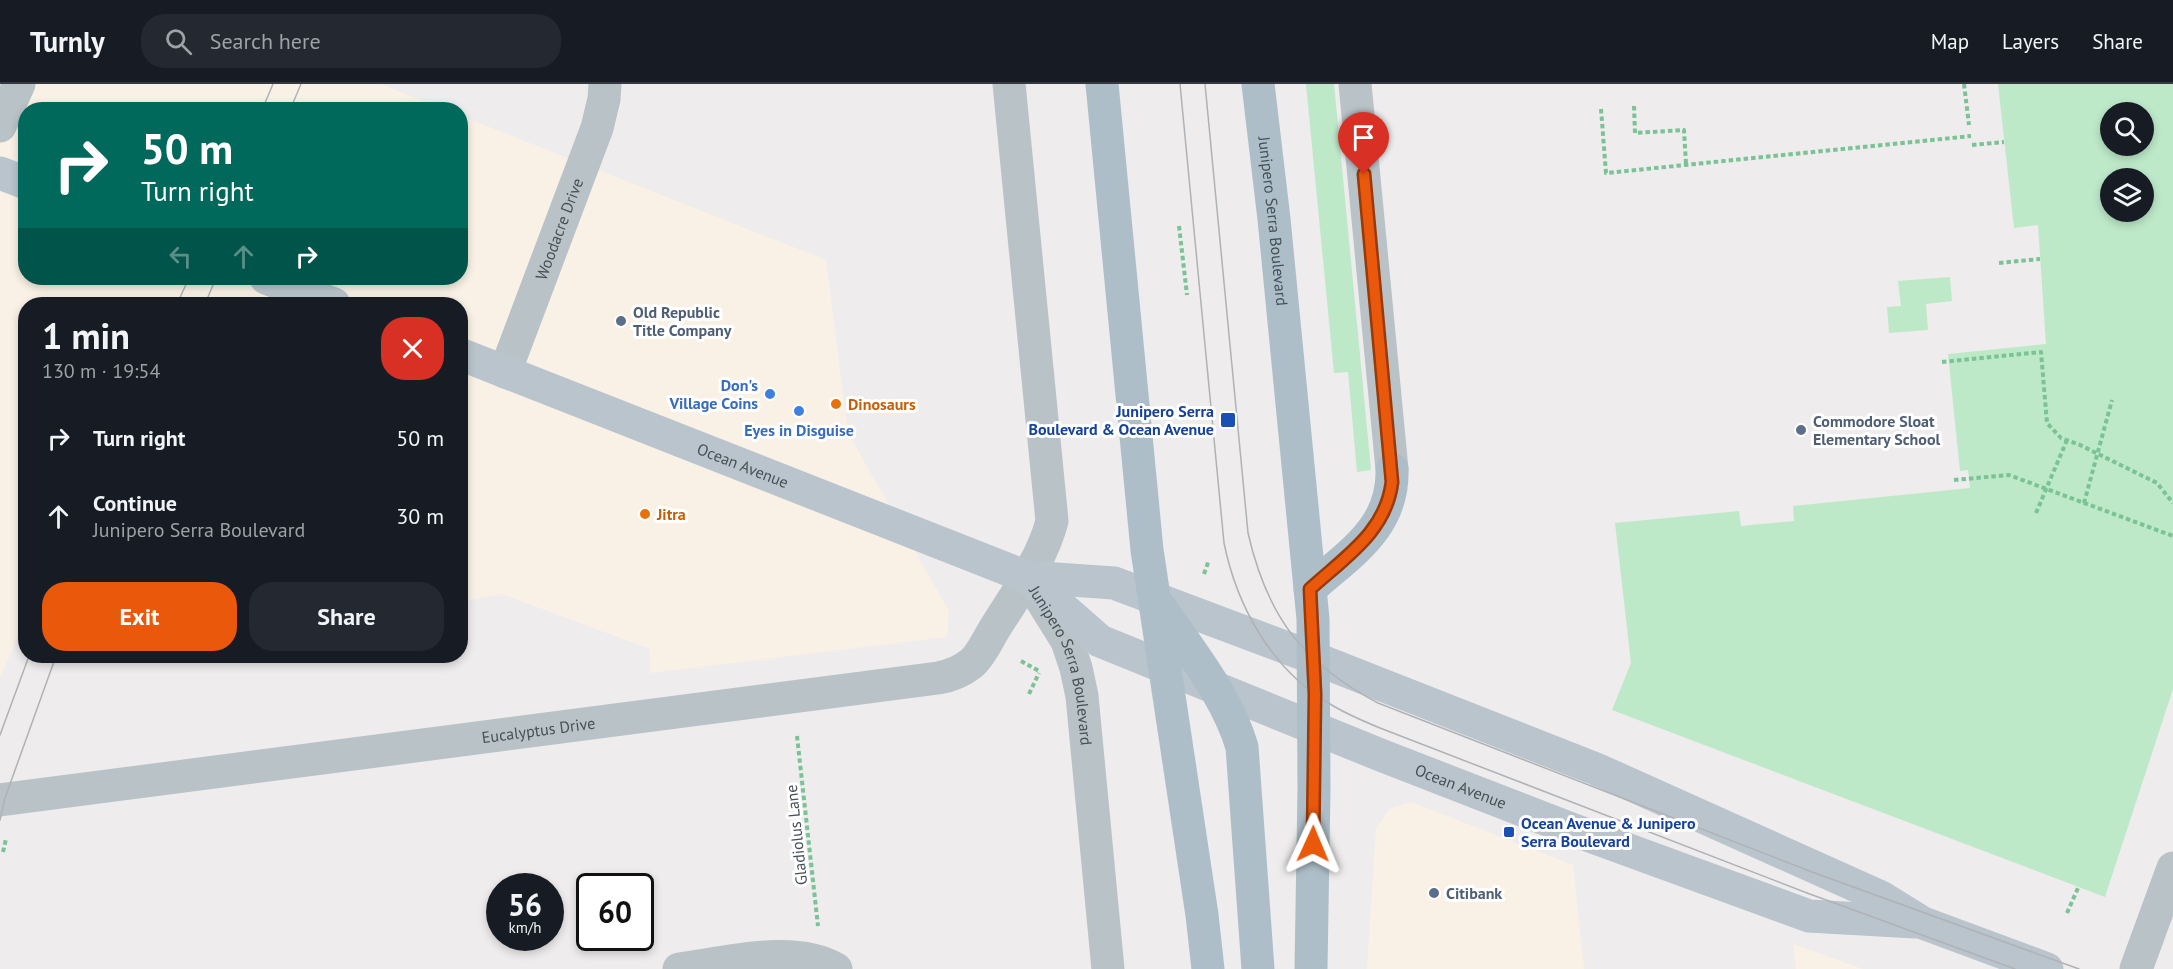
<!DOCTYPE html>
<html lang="en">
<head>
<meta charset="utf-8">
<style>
	:root { --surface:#171b24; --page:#242831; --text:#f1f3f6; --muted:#9ea1a6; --line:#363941; --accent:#ea580c }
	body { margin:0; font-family:"PT Sans",sans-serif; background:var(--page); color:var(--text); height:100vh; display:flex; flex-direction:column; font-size:22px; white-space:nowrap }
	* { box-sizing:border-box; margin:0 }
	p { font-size:20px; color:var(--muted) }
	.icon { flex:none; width:33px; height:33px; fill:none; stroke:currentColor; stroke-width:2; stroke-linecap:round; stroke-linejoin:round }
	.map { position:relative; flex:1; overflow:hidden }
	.side { position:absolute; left:18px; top:213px; width:450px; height:366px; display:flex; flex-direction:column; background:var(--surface); border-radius:24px; box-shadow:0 3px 9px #0003 }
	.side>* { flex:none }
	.hud { position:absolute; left:18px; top:18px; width:450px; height:183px; border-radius:24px; box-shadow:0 3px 9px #0003; background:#00695c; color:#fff; overflow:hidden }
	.fabs { position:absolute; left:2100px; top:18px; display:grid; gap:12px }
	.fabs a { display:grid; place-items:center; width:54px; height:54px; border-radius:50%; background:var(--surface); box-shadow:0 3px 9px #0003; font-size:30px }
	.speed { position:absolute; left:486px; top:789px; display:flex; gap:12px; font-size:30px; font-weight:700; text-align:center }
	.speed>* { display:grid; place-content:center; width:78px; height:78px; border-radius:50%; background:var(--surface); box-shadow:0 3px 9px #0003; line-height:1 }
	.speed small { font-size:15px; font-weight:400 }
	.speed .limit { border:3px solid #111; border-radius:9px; background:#fff; color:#111 }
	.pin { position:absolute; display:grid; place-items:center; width:51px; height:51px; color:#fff; margin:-62px -26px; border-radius:50% 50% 50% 0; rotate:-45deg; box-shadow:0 0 6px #0007 }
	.pin .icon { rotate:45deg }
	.me { position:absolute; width:66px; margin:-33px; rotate:1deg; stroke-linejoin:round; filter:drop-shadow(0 0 4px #0008) }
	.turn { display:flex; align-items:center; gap:21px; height:126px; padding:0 24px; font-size:27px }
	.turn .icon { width:78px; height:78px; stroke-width:2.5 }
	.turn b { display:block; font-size:42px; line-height:51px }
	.lanes { display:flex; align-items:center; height:57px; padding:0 24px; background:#0003; justify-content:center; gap:30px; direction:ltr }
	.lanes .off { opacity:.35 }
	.round { display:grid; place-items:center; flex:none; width:63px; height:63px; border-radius:24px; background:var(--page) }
	.summary { display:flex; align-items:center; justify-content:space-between; height:102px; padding:0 24px }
	h1 { font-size:36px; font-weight:700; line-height:45px }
	.action { display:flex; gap:12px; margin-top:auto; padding:12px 24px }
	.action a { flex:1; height:69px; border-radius:24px; background:var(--accent); color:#fff; font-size:24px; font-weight:700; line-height:69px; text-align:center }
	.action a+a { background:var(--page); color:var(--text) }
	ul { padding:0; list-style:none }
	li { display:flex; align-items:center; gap:18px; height:78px; padding:0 24px }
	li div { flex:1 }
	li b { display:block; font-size:22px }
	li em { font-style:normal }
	header { display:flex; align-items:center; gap:36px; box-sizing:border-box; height:84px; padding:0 30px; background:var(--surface); border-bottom:2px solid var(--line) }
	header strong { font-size:28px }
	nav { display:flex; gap:33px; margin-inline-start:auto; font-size:21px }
	.search { width:420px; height:54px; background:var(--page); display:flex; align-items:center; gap:15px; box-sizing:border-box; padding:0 21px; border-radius:24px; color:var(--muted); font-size:22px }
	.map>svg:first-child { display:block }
	.commercial { fill:#f9f1e5 }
	.green { fill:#bde9c9; fill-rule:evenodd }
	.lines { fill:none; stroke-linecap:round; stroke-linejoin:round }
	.path { stroke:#79c396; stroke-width:4; stroke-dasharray:4.5 3; stroke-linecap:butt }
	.street { stroke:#b8c2c7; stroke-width:33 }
	.secondary { stroke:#b9c4cc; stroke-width:33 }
	.primary { stroke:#aebec8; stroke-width:33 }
	.tram { stroke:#afb2b6; stroke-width:1.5 }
	.route-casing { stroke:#983908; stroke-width:15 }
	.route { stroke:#ea580c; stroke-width:10 }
	.service-dot { fill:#5c6f8a; stroke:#fff; stroke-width:2 }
	.shop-dot { fill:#3f7fe0; stroke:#fff; stroke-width:2 }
	.food-dot { fill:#e8710a; stroke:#fff; stroke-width:2 }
	.transit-dot { fill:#1a4fb4; stroke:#fff; stroke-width:2 }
	.labels { text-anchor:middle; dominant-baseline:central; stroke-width:6; stroke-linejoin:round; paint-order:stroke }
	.street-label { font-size:16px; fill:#465157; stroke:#fff }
	.service-label { font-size:16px; font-weight:bold; fill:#4e5e75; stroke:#fff; text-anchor:start }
	.shop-label { font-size:16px; font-weight:bold; fill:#366cbe; stroke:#fff; text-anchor:end }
	.food-label { font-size:16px; font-weight:bold; fill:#c56008; stroke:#fff; text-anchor:start }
	.transit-label { font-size:16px; font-weight:bold; fill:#164399; stroke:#fff; text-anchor:end }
</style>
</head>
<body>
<header>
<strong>Turnly</strong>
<div class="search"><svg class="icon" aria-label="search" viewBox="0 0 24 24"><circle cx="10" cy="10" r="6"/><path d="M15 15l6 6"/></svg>Search here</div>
<nav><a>Map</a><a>Layers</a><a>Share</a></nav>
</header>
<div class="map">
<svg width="2173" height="885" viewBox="0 0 2173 885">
	<rect width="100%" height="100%" fill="#eeecec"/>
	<g class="commercial">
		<polygon points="0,0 380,0 444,25 26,26 26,194 460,194 461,32 826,176 848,349 949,527 947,553 650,589 650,565 502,510 466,517 461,515 460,220 26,220 25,535 0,594"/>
		<polygon points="1411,718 1573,781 1584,885 1367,885 1376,744 1389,725"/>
		<polygon points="1793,860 1863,885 1796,885"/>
	</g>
	<g class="green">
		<polygon points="1306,0 1334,0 1371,386 1357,388 1348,288 1334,289"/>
		<path d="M1998,0H2173V605L2105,813L1612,626L1631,579L1615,439L1739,427L1741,442L1794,437L1793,422L1970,404L1968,386L1960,387L1948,270L2046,260L2038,141L2014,144ZM2144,28V62H2110V28ZM2144,94V128H2110V94Z"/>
		<polygon points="1950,193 1952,217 1926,220 1928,246 1889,249 1887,223 1901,222 1898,197"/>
	</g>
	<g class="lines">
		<g class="path">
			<polyline points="1964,0 1969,41"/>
			<polyline points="1634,22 1635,49 1684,46 1686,80"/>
			<polyline points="1601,25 1606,89 1971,52"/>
			<polyline points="1972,61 2004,58"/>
			<polyline points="1179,142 1187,211"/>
			<polyline points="1999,179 2040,175"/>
			<polyline points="1942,278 2041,268 2047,339 2061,354 2080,361 2157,399 2173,419"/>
			<polyline points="1954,396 2009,391 2173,452"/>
			<polyline points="2084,419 2112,316"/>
			<polyline points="2036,429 2067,356"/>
			<polyline points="1204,490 1209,476"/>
			<polyline points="1021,577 1039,587"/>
			<polyline points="1029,610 1039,589"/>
			<polyline points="797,652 818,842"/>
			<polyline points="3,768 6,755"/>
			<polyline points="2067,829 2078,804"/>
		</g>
		<g class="street">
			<polyline points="1355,0 1392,385"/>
			<polyline points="0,42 19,0"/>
			<path id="s1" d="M505,288L597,44L604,15L605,0"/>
			<path id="s2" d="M1034,504L1067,557L1076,584L1082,612L1108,885"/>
			<path id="s3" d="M0,716L938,594C950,592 962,587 972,579C982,570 988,555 995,544C1016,510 1042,476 1052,437L1009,0"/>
			<path d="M679,885C726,879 794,860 836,885"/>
			<polyline points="2136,885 2173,784"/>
		</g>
		<g class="secondary">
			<polyline points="0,89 26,99"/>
			<polyline points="266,194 334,220"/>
			<path id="s4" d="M460,270L1027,493L1114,499L1311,573L1596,685L1881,813L1923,839L2047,885"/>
			<path id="s5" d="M1027,493L1100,557L1383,672L1571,745L1809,832L1915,838"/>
		</g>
		<g class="primary">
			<polyline points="1102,0 1147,466 1202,831 1208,885"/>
			<path id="s6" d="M1258,0L1274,135L1313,535L1314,705L1311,885"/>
			<path d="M1310,505C1350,469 1394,444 1392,385"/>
			<path d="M1160,523C1190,567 1227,612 1242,663L1258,885"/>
		</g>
		<g class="tram">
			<path d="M1180,0L1224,459C1237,523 1272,586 1330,620C1346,630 1363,637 1380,644L1807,809L2015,885"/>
			<path d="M1205,0L1248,449C1267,532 1302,579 1378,619L1812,788L2079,885"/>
			<polyline points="262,26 273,0"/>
			<polyline points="290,26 301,0"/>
			<polyline points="177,220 189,194"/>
			<polyline points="205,220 216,194"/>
			<polyline points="0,651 29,572"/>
			<polyline points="0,736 5,714 56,572"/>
		</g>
	</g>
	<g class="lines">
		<defs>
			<path id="route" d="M1313,760L1315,610L1310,505C1345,473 1386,448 1392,398L1364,90"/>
		</defs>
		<use href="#route" class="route-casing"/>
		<use href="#route" class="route"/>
	</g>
	<g class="service-dot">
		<circle cx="621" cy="237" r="6"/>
		<circle cx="1801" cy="346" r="6"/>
		<circle cx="1434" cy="809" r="6"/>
	</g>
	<g class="shop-dot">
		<circle cx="770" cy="310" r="6"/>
		<circle cx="799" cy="327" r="6"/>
	</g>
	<g class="food-dot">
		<circle cx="836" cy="320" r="6"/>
		<circle cx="645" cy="430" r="6"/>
	</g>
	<g class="transit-dot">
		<rect x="1220" y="328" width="16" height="16" rx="3"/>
		<rect x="1503" y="742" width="12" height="12" rx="3"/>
	</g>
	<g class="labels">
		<g class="street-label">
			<text stroke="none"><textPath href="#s6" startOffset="138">Junipero Serra Boulevard</textPath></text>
			<text stroke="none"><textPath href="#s1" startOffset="153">Woodacre Drive</textPath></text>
			<text stroke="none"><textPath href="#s4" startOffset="304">Ocean Avenue</textPath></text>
			<text stroke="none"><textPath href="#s2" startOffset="84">Junipero Serra Boulevard</textPath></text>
			<text stroke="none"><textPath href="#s3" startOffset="543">Eucalyptus Drive</textPath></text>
			<text stroke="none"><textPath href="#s5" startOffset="486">Ocean Avenue</textPath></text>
			<text transform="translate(796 751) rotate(-96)">Gladiolus Lane</text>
		</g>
		<g class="service-label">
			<text x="633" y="228">Old Republic<tspan x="633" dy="18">Title Company</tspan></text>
			<text x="1813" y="337">Commodore Sloat<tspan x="1813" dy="18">Elementary School</tspan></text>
			<text x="1446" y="809">Citibank</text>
		</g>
		<g class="shop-label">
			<text x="758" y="301">Don's<tspan x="758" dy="18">Village Coins</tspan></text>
			<text x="799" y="346" text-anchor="middle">Eyes in Disguise</text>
		</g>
		<g class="food-label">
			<text x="848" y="320">Dinosaurs</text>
			<text x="657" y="430">Jitra</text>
		</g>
		<g class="transit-label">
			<text x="1214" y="327">Junipero Serra<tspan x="1214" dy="18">Boulevard &amp; Ocean Avenue</tspan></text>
			<text x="1521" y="739" text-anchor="start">Ocean Avenue &amp; Junipero<tspan x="1521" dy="18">Serra Boulevard</tspan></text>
		</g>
	</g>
</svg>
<div class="fabs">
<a><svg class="icon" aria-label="search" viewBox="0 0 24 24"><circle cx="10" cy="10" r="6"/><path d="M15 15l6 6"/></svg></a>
<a><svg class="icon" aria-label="layers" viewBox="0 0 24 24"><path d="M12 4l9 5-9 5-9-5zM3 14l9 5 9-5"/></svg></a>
</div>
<div class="speed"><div>56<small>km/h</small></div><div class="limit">60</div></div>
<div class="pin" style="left:1364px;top:90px;background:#d93025"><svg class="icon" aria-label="arrive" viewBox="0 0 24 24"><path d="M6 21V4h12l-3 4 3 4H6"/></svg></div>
<svg class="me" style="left:1313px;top:760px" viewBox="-20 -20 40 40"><path d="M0-17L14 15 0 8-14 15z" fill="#ea580c" stroke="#fff" stroke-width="4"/></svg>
<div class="hud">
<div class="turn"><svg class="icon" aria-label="right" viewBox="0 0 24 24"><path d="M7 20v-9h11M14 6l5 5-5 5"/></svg><div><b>50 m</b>Turn right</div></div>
<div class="lanes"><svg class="icon off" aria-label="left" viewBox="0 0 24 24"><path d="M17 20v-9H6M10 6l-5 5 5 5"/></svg><svg class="icon off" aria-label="ahead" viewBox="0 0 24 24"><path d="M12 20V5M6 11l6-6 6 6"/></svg><svg class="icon" aria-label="right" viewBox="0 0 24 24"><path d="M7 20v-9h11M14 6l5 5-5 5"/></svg></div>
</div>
<section class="side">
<div class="summary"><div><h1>1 min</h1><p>130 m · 19:54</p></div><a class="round" style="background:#d93025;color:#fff"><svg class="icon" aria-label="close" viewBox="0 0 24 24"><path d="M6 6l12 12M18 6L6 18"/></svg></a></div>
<ul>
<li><svg class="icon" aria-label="right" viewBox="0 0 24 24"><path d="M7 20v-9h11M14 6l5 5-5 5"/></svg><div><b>Turn right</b></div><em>50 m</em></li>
<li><svg class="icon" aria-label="ahead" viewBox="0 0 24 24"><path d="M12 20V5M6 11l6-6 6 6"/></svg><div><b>Continue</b><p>Junipero Serra Boulevard</p></div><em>30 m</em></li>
</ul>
<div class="action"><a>Exit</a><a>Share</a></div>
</section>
</div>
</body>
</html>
